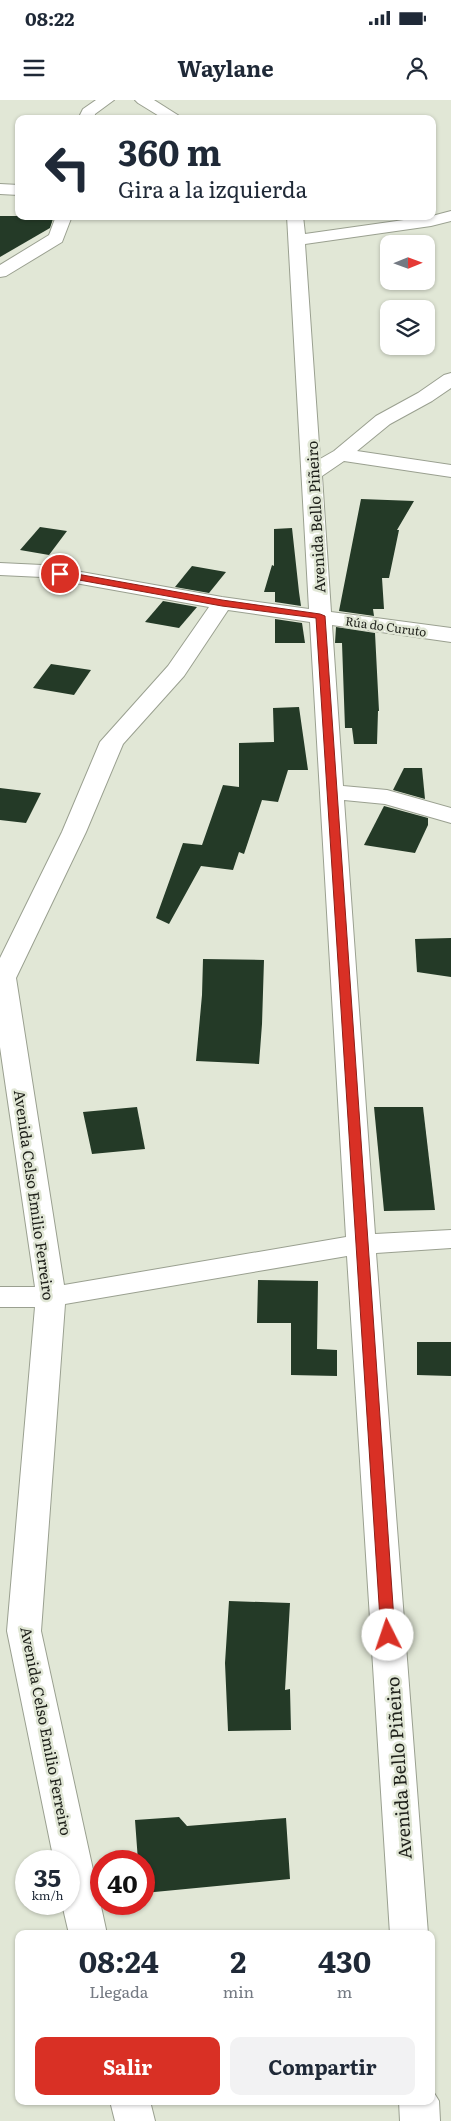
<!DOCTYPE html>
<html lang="es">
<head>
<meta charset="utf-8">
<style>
	:root { --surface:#fff; --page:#f2f2f3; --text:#1f2937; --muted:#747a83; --accent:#d93025 }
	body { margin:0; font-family:Literata,serif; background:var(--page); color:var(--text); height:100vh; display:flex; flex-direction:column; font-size:19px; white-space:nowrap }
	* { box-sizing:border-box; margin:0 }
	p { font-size:16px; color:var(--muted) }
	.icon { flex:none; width:28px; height:28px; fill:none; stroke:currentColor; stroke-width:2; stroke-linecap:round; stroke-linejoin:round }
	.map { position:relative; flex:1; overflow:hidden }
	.panel { position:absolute; left:15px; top:1830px; width:420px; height:175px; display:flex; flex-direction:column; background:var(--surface); border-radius:10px; box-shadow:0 1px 4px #0004 }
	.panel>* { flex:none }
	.guide { position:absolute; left:15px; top:15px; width:421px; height:105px; border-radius:10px; box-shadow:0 1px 4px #0004; background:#fff; color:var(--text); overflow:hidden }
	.needle { width:32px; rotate:89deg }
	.tools { position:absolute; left:380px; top:135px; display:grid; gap:10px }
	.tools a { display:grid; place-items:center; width:55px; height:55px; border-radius:10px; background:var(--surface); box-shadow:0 1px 4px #0004; font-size:25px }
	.speed { position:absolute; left:15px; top:1750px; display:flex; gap:10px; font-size:25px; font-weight:700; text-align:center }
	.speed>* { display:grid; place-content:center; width:65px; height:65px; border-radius:50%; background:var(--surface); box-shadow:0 1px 4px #0004; line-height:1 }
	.speed small { font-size:12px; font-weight:400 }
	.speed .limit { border:8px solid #d22; background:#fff; color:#111 }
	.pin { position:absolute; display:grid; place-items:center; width:42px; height:42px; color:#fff; margin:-21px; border:2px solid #fff; border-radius:50%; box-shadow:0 1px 5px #0007 }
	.me { position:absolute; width:55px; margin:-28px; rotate:356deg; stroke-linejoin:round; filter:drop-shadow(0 0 4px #0008) }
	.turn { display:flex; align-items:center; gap:18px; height:105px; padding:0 20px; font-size:22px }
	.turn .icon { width:65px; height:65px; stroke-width:2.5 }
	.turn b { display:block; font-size:35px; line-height:42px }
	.eta { display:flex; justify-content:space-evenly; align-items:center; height:85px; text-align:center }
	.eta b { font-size:30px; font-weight:700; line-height:35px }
	.button { display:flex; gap:10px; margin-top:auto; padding:10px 20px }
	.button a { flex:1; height:58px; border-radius:10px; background:var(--accent); color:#fff; font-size:20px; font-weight:700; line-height:58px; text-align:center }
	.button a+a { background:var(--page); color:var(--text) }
	.status { display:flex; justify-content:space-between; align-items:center; height:35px; padding:0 25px; background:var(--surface); direction:ltr }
	.status svg { height:14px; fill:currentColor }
	header { display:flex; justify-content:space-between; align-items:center; height:65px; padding:0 20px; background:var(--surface); font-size:22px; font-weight:700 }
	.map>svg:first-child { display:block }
	.building { fill:#243a27 }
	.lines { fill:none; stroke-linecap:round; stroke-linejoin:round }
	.minor-casing { stroke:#9aa090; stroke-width:2 }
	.minor { fill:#fff; fill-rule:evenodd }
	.route { fill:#d93025; stroke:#8d1f18 }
	.labels { text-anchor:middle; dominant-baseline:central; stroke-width:5; stroke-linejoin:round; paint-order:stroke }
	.far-street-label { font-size:12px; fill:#1d1f19; stroke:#e1e7d6 }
	.street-label { font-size:15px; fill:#1d1f19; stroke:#e1e7d6 }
	.near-street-label { font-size:18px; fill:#1d1f19; stroke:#e1e7d6 }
</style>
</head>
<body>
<div class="status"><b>08:22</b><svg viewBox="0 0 49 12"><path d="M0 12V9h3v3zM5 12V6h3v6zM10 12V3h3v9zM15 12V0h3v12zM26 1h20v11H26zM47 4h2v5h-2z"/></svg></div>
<header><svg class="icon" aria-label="menu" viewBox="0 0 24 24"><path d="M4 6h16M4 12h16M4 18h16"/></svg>Waylane<svg class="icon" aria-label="person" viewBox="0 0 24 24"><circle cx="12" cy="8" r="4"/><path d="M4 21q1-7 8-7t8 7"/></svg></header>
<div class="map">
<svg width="451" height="2021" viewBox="0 0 451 2021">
	<rect width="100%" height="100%" fill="#e1e7d6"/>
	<g class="building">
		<polygon points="0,116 54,116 50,128 0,157"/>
		<polygon points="361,399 414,401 397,430 399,430 389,478 382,478 384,509 373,509 374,516 339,511"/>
		<polygon points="40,427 67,431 49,455 20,450"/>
		<polygon points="292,428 299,492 301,506 275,502 275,492 264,492 272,465 274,466 274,429"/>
		<polygon points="192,466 226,472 209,493 175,487"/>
		<polygon points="163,501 197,507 179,528 145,522"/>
		<polygon points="275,519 302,523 305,543 275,543"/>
		<polygon points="336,527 375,533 379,611 378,611 377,644 354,644 352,628 345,628 342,543 335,543"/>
		<polygon points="51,564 91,570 74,595 33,588"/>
		<polygon points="299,607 308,670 288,670 278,702 262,700 244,754 239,752 233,770 201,766 169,824 156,818 183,743 202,745 223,685 239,687 239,643 274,642 273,608"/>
		<polygon points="404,668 422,668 425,699 393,690"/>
		<polygon points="0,688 41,693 26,723 0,720"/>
		<polygon points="384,706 428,718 428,725 415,753 364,745"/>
		<polygon points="451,838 451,877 417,872 415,839"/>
		<polygon points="203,859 264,860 262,924 259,964 196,961 202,895"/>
		<polygon points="137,1007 145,1049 92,1054 83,1012"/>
		<polygon points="374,1007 423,1007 435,1110 384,1111"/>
		<polygon points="258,1180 318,1181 317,1249 337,1250 337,1276 291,1275 291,1223 257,1223"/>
		<polygon points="417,1242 451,1242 451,1276 417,1275"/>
		<polygon points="229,1501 290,1503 285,1590 290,1589 291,1630 228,1631 225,1563"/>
		<polygon points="179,1717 187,1726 286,1718 290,1779 144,1793 144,1761 138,1761 135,1720"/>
	</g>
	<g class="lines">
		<defs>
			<g id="minor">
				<polygon points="96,0 114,0 95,14 94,19 78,19 83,9"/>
				<polygon points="135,0 154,0 184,19 164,19 138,3"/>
				<polygon points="0,84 19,85 19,95 0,94"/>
				<path d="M451,111V121L431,126L305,144L320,359L334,351L376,316L418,293L444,275L451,273V288L432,301L390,324L357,351L451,365V377L344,361L322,376L331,512L451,528V542L332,525L343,686L387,690L451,708V723L385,704L344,700L375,1134L451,1130V1148L376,1153L428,1834H390L347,1156L65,1204L41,1531L107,1834H69L62,1804H69V1761H54L7,1531L35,1207H0V1187H35L0,947V858L62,732L100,642L168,566L209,507L42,477L0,475V463L42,465L222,497L309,509L287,116H303L305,134L432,116ZM228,510L310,522L346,1137L64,1185L16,878L86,732L123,644L184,576Z"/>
				<polygon points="56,116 72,116 62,142 6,176 0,177 0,165 49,135"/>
				<polygon points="431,1988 439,2001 440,2021 400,2021 399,2001 431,2001"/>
				<polygon points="110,2001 150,2001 155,2021 115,2021"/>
			</g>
		</defs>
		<use href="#minor" class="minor-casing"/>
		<use href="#minor" class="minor"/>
	</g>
	<polygon class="route" points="60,471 222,500 320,514 325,516 395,1535 393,1538 388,1540 383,1538 381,1535 316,518 222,506 57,476 57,472"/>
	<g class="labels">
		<g class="far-street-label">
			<text transform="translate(386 526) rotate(8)">Rúa do Curuto</text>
		</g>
		<g class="street-label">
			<text transform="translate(315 417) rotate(-93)">Avenida Bello Piñeiro</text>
			<text transform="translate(35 1095) rotate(82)">Avenida Celso Emilio Ferreiro</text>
			<text transform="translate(47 1631) rotate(79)">Avenida Celso Emilio Ferreiro</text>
		</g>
		<g class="near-street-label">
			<text transform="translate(398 1668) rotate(-94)">Avenida Bello Piñeiro</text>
		</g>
	</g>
</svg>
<div class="tools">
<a><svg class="needle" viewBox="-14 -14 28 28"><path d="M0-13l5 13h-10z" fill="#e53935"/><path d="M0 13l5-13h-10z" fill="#747a83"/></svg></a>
<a><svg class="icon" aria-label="layers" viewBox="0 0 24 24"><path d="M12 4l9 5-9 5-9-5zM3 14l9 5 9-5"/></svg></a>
</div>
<div class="speed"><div>35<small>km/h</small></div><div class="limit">40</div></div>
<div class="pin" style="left:60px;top:474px;background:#d93025"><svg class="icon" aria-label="arrive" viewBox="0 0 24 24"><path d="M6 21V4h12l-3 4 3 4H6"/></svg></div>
<svg class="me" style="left:388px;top:1535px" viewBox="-20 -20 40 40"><circle r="19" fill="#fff"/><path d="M0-13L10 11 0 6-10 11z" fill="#d93025"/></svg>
<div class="guide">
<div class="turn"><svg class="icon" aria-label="left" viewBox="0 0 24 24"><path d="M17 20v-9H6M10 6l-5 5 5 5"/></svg><div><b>360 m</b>Gira a la izquierda</div></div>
</div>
<section class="panel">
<div class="eta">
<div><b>08:24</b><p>Llegada</p></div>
<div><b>2</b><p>min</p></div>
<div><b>430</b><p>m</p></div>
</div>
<div class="button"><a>Salir</a><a>Compartir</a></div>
</section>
</div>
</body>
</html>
